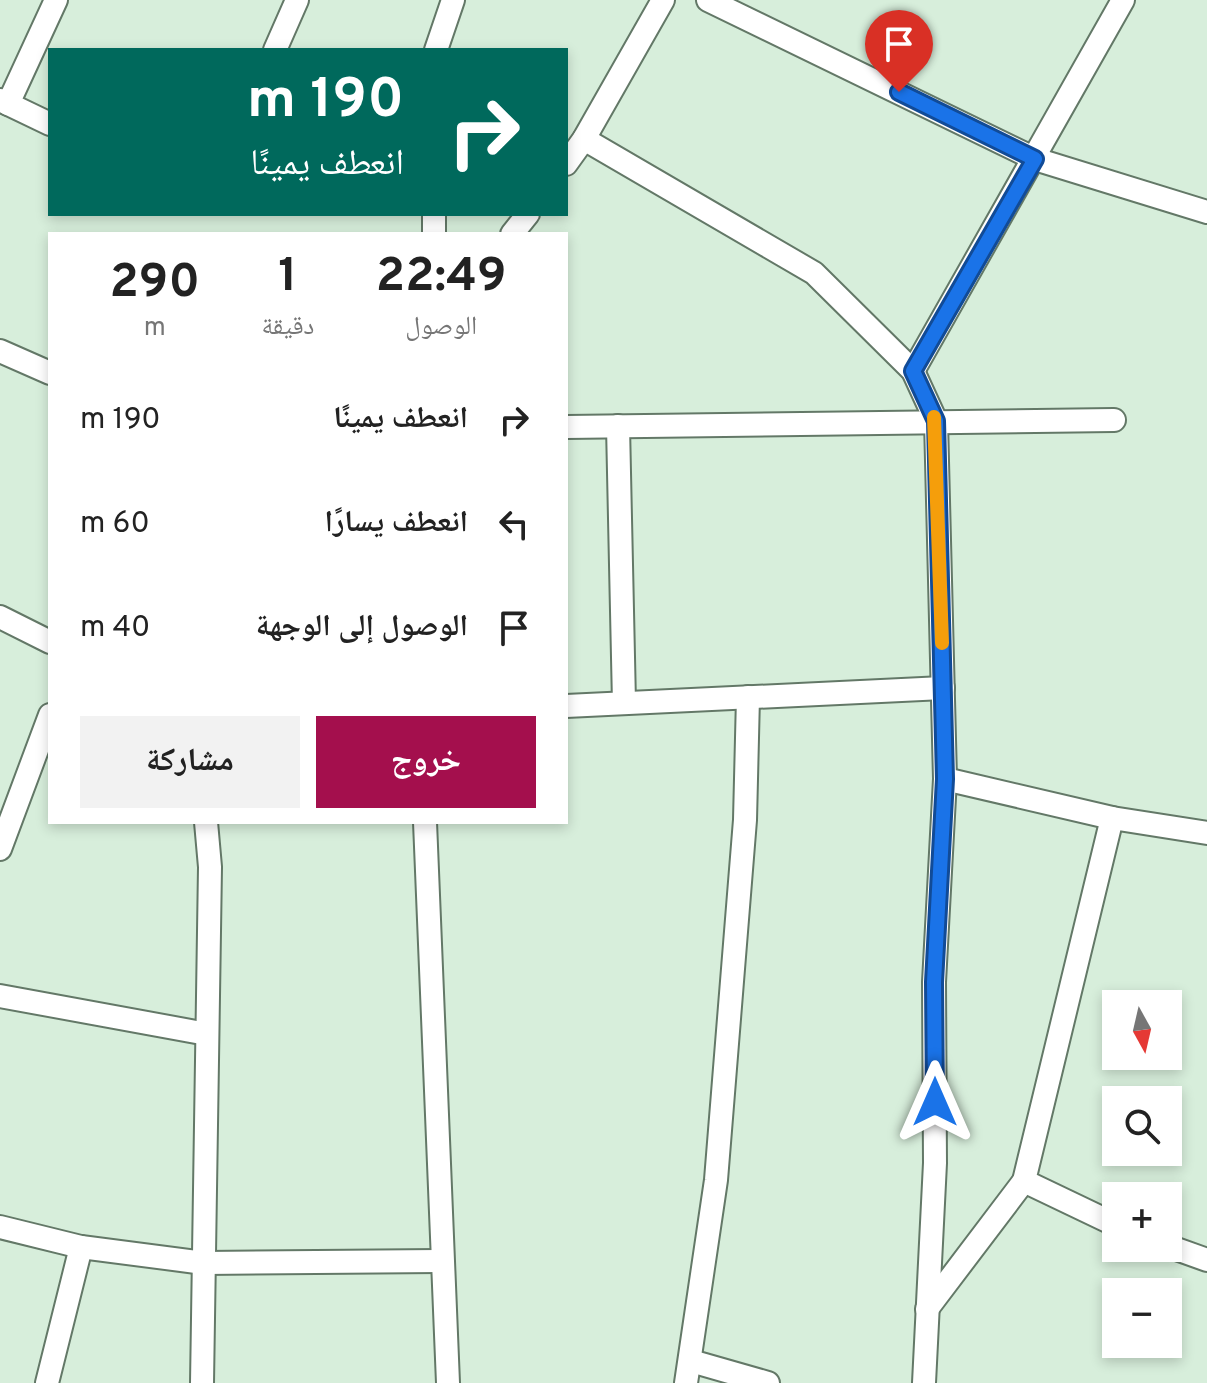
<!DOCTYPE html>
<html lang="ar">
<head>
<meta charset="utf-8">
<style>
	:root { --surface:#fff; --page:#f2f2f2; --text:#222; --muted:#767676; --accent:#a40f4d }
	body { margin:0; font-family:Overpass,"Noto Naskh Arabic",sans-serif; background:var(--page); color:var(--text); direction:rtl; height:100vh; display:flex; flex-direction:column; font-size:30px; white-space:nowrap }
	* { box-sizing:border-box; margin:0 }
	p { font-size:26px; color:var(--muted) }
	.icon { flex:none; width:44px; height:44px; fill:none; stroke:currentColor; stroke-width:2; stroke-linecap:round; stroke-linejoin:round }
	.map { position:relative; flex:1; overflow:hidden; direction:ltr }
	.drawer { position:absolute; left:48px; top:232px; width:520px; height:592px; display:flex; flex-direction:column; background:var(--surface); border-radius:0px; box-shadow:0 4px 12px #0003; direction:rtl }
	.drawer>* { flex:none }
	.hud { position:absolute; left:48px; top:48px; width:520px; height:168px; border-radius:0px; box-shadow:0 4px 12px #0003; direction:rtl; background:#00695c; color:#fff; overflow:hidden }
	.needle { width:52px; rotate:172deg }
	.controls { position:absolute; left:1102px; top:990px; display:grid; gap:16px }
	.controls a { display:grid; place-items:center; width:80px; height:80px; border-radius:0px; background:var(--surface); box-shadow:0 4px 12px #0003; font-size:40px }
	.pin { position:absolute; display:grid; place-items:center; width:68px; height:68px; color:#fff; margin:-82px -34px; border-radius:50% 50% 50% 0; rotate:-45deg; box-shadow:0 0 8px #0007 }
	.pin .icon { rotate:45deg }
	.me { position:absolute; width:88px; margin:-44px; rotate:0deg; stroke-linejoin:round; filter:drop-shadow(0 0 6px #0008) }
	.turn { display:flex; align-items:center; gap:28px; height:168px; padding:0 32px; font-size:36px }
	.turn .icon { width:104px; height:104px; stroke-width:2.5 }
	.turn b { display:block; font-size:56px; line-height:68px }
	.eta { display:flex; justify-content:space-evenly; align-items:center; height:136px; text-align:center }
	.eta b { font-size:48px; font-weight:700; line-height:56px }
	.action { display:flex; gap:16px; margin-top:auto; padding:16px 32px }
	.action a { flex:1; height:92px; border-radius:0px; background:var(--accent); color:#fff; font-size:32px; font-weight:700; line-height:92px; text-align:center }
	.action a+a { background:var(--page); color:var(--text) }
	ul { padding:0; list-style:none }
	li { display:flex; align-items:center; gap:24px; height:104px; padding:0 32px }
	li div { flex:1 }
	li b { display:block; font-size:30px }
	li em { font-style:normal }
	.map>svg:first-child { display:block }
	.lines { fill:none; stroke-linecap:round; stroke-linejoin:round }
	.street-casing { stroke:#637867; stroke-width:26 }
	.street { stroke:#fff; stroke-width:22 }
	.route-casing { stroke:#114b97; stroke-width:20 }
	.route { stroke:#1a73e8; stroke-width:14 }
	.slow { stroke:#f59e0b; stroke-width:14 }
</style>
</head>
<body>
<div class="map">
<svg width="1207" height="1383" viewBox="0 0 1207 1383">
	<rect width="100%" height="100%" fill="#d7eedb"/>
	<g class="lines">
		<defs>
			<g id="street">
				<polyline points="708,0 1035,159 1207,212"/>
				<polyline points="275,50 297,0"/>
				<polyline points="436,50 453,0"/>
				<polyline points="0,100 50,124"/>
				<polyline points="8,104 56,0"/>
				<polyline points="584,139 814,273 913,371 936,421 945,779 934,982 935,1163 924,1383"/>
				<polyline points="566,164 584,139 663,0"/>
				<polyline points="434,234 434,214"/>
				<polyline points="512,234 528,214"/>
				<polyline points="0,351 50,373"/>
				<polyline points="913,371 1123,0"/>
				<polyline points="618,426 624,703"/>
				<polyline points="566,427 1114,420"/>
				<polyline points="0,617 50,642"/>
				<polyline points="566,706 943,688"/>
				<polyline points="945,779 1112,818 1207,833"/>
				<polyline points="1112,818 1024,1181 1116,1225"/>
				<polyline points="425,822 448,1383"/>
				<polyline points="0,849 50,715"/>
				<polyline points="0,996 207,1034"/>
				<polyline points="0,1227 81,1247 204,1263 440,1261"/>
				<polyline points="1168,1246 1207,1260"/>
				<polyline points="927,1309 1024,1181"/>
				<polyline points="691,1361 768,1383"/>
				<polyline points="47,1383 81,1247"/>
				<polyline points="202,1383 210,867 206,822"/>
				<polyline points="686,1383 716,1180 745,820 748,697"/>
			</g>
		</defs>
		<use href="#street" class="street-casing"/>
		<use href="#street" class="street"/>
	</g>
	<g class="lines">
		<defs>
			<polyline id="route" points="899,92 1035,159 913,371 936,421 945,779 934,982 935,1102"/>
		</defs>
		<use href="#route" class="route-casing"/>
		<use href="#route" class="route"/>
		<polyline class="slow" points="934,417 942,643"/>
	</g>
</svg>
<div class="controls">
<a><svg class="needle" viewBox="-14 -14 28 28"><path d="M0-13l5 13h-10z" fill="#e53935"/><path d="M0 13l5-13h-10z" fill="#767676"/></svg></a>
<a><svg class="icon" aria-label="search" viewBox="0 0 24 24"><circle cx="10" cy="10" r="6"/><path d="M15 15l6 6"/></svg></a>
<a>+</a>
<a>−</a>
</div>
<div class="pin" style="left:899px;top:92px;background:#d93025"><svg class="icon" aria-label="arrive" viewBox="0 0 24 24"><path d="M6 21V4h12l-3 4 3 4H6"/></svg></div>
<svg class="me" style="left:935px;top:1102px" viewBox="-20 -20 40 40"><path d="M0-17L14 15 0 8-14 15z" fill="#1a73e8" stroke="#fff" stroke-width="4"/></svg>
<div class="hud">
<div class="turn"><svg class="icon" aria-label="right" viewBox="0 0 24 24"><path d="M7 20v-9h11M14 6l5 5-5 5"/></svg><div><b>190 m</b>انعطف يمينًا</div></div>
</div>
<section class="drawer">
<div class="eta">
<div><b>22:49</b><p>الوصول</p></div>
<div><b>1</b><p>دقيقة</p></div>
<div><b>290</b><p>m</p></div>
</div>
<ul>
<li><svg class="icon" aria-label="right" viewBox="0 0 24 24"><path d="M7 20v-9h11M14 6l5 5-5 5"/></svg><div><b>انعطف يمينًا</b></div><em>190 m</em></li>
<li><svg class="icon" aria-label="left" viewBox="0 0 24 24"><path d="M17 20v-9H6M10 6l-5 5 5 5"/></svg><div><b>انعطف يسارًا</b></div><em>60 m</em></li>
<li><svg class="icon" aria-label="arrive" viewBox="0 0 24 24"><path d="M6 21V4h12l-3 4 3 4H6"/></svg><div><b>الوصول إلى الوجهة</b></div><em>40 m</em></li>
</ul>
<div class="action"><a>خروج</a><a>مشاركة</a></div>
</section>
</div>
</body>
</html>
